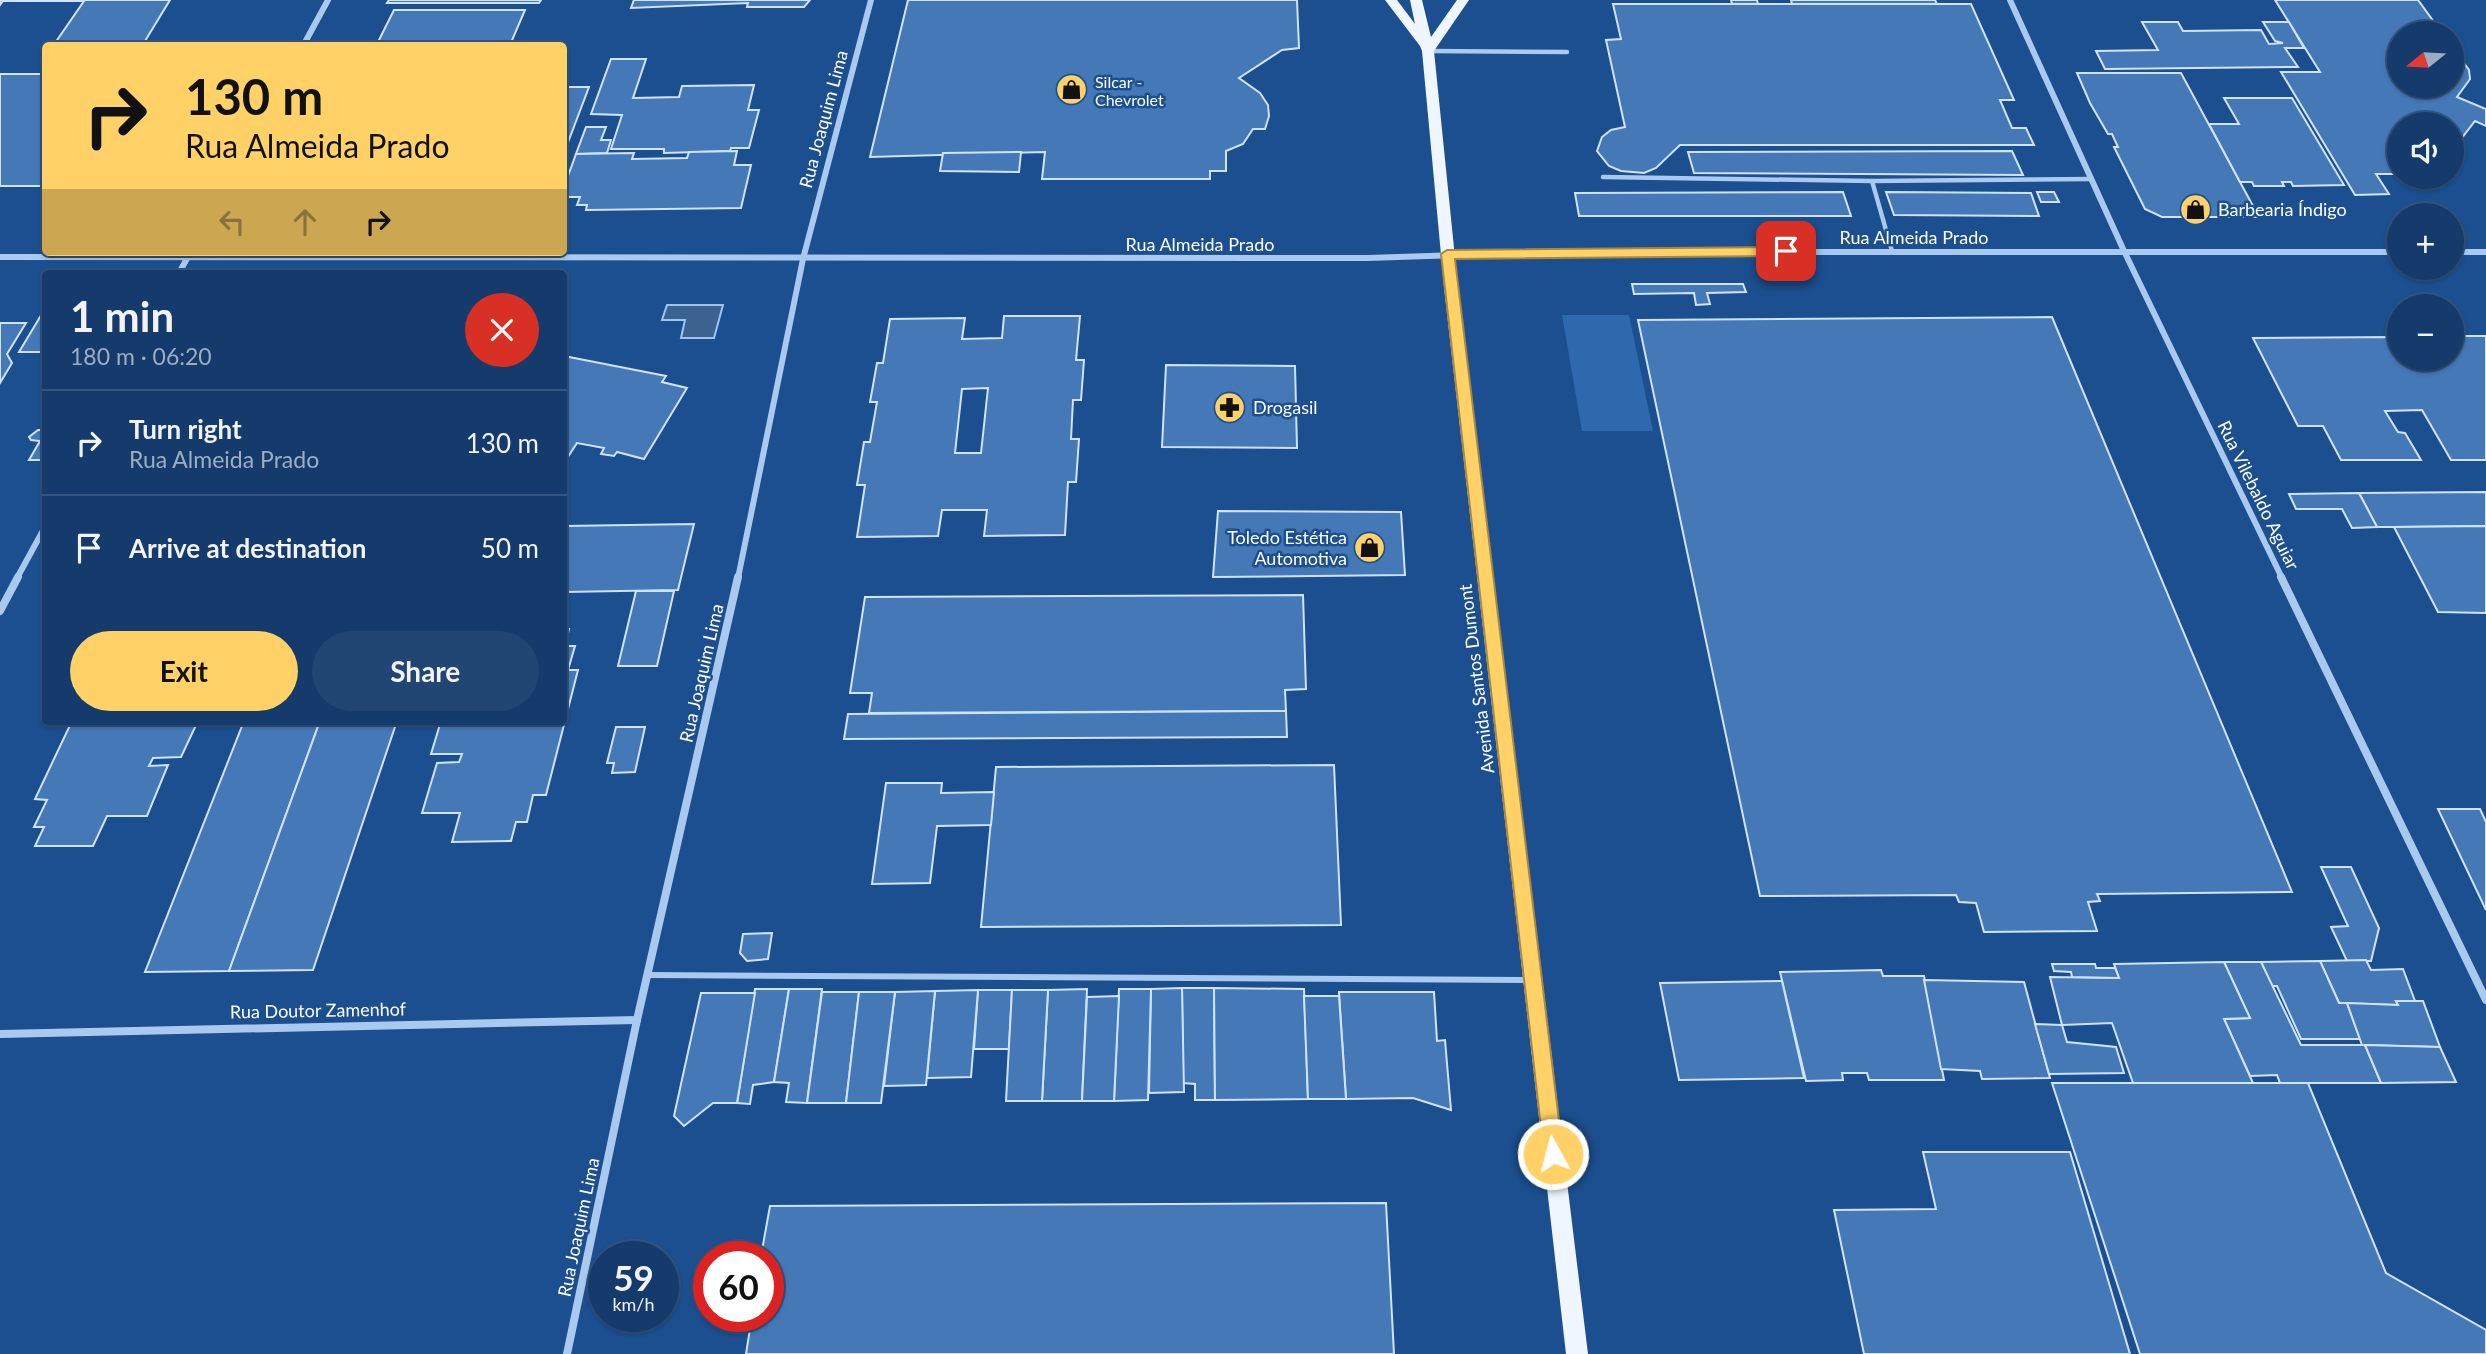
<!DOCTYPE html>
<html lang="en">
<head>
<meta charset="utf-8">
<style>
	:root { --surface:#143b6b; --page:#214673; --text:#f1f3f6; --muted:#9dadc1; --line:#33557e; --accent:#ffd166 }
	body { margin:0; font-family:Lato,sans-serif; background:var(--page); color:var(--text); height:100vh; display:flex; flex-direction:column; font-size:26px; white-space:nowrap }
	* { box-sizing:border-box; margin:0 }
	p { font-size:23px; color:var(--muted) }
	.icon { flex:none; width:38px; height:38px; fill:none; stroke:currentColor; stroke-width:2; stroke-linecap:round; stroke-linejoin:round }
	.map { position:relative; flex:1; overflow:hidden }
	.drawer { position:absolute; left:42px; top:270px; width:525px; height:455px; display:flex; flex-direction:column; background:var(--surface); border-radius:7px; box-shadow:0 2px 5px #0004,0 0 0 2px var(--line) }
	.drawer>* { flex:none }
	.guide { position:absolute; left:42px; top:42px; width:525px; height:214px; border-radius:7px; box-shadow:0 2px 5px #0004,0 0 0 2px var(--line); background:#ffd166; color:#111; overflow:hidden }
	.needle { width:46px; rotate:252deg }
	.tools { position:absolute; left:2387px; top:21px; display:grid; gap:14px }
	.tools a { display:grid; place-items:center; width:77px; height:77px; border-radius:50%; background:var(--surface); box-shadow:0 2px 5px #0004,0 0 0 2px var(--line); font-size:35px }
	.speed { position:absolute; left:588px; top:1241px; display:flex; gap:14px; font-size:35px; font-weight:700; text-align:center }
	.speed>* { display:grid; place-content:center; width:91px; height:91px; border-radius:50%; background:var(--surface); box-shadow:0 2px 5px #0004,0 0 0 2px var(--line); line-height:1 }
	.speed small { font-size:18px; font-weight:400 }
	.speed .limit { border:10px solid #d22; background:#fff; color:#111 }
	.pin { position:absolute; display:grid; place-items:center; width:60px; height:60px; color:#fff; margin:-30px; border-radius:14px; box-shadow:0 4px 10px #0006 }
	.me { position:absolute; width:77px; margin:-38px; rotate:353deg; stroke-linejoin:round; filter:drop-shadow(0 0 5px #0008) }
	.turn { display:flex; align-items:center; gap:24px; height:147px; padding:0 28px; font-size:32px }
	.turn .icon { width:91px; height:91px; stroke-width:2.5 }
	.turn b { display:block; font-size:49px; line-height:60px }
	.lanes { display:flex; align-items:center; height:66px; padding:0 28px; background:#0003; justify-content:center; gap:35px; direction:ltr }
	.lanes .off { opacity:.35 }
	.round { display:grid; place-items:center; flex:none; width:74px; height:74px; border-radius:37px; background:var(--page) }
	.summary { display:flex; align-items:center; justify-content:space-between; height:119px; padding:0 28px }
	h1 { font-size:42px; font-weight:700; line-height:52px }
	.primary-button { display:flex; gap:14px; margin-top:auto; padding:14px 28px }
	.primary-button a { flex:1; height:80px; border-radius:42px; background:var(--accent); color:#111; font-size:28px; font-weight:700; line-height:80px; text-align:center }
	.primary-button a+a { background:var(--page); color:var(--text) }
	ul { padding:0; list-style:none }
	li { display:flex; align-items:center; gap:21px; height:105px; padding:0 28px; border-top:2px solid var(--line) }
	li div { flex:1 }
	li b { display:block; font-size:26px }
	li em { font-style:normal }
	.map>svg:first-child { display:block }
	.green { fill:#2e69ad }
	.water { fill:#3c6290; stroke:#9cc4f0; stroke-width:2 }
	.building { fill:#4478b7; stroke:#cfe3fa; stroke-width:2; fill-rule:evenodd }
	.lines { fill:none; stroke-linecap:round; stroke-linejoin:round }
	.lane-far1 { stroke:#a9c9ee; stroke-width:4.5 }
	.lane { stroke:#a9c9ee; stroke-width:6 }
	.street-far1 { stroke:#a9c9ee; stroke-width:6 }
	.street { stroke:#a9c9ee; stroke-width:8 }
	.primary { fill:#f0f6ff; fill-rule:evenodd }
	.route { fill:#ffd166; stroke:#a68842; stroke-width:2 }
	.labels { text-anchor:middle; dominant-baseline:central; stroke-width:5; stroke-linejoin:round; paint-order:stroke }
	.far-poi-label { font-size:16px; fill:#fff; stroke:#1b4f8f; text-anchor:start }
	.street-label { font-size:18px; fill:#fff; stroke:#1b4f8f }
	.poi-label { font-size:18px; fill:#fff; stroke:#1b4f8f; text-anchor:start }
</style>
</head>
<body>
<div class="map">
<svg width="2486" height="1354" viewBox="0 0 2486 1354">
	<rect width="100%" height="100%" fill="#1b4f8f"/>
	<polygon class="green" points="1562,315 1629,315 1653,431 1582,431"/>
	<polygon class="water" points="667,305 723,305 714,338 681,338 685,320 662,320"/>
	<g class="building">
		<polygon points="0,0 170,0 142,46 53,46 84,1 3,1 0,5"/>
		<polygon points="389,0 541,0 539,3 387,3"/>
		<polygon points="634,0 810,0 804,7 747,7 748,3 631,8"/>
		<polygon points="908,0 1297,0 1299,48 1282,50 1239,78 1260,93 1268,105 1269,116 1265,129 1253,129 1243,144 1226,151 1226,171 1210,171 1210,179 1042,179 1045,152 870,157"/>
		<polygon points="1731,0 1757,0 1758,4 1732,4"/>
		<polygon points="1791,0 1935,0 1937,4 1792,4"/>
		<polygon points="2275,0 2418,0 2442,33 2399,33 2399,86 2452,86 2452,47 2469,70 2470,79 2457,97 2486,109 2486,126 2475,121 2461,139 2457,139 2452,137 2452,124 2399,124 2399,174 2376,174 2389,194 2355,195 2281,72 2320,72"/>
		<polygon points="1613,4 1971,4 2014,100 2000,100 2012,128 2026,128 2034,145 1680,145 1656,168 1644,173 1621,171 1609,166 1597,151 1602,137 1611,130 1625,127 1606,40 1621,39"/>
		<polygon points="394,10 525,10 510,45 376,46"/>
		<polygon points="2142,22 2178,22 2183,31 2261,30 2269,44 2283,43 2275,41 2263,22 2289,22 2304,48 2285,48 2298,67 2105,69 2096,51 2158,50"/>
		<polygon points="611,59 646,59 633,98 679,97 682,86 754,85 748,110 759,110 749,148 731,148 730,151 664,153 664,149 611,149 622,115 591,114"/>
		<polygon points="2077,73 2181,73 2259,217 2162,217 2145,209 2114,147 2118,147 2112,134 2108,134 2090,103"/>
		<rect x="0" y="74" width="46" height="112"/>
		<polygon points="564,87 589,87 564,153"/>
		<polygon points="2224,98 2292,98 2344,185 2293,186 2291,182 2282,182 2284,186 2254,186 2252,182 2240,182 2209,124 2239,124"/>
		<polygon points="586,127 606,127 601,140 611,140 607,153 576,154"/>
		<polygon points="737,151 734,165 751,165 741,208 586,210 587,205 577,205 580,197 564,197 564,187 576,154 634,153 632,159 687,158 689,152"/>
		<polygon points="2012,151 2023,175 1694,173 1688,152"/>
		<polygon points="1021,152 1019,172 940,171 943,153"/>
		<polygon points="1843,192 1851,216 1579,216 1575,193"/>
		<polygon points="1886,192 2031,193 2039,216 1894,215"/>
		<polygon points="2037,192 2054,192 2059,202 2041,202"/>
		<polygon points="1632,284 1743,284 1746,292 1707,293 1710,304 1696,305 1694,293 1634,294"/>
		<polygon points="43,312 46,312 46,352 19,352"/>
		<path d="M1004,316H1080L1076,360H1084L1081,400H1073L1071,439H1079L1076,482H1068L1065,535L984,536L987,510H942L938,536L857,537L865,485H857L864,442H870L877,402H870L877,363H883L890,319L965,318L962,339L1002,338ZM988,388L981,453H955L962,389Z"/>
		<polygon points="2052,317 2292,892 2097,894 2100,901 2088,902 2097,931 1984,932 1976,903 1959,902 1956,895 1760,896 1638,320"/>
		<polygon points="0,323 26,323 7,354 12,363 0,383"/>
		<polygon points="2452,336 2486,336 2486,460 2451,460 2422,410 2385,411 2398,432 2405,433 2421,460 2341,460 2323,426 2298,426 2253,338 2399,337 2399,359 2452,359"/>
		<polygon points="564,356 666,376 662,382 687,388 644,459 617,452 614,456 601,454 604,448 577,443 564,463"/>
		<polygon points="1166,365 1295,366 1297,448 1162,447"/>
		<polygon points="38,430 46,430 46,455 43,460 29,460 40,441 31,440 29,437"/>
		<polygon points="2486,492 2486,526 2394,527 2377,527 2359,493"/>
		<polygon points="2359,493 2377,527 2352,528 2342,509 2296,509 2289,494"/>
		<polygon points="1218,511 1401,512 1405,575 1213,577"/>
		<polygon points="694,524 678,590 564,592 564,526"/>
		<polygon points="2486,526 2486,613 2438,612 2394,527"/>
		<polygon points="636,591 674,591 657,666 618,666"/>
		<polygon points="1303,595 1306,689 1285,690 1286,711 869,713 872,693 850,693 865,597"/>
		<polygon points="564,629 569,629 565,646 575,646 568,670 578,670 546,795 533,795 527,822 516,822 511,841 452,842 460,813 422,813 437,763 459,762 462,754 431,754 441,721 564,721"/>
		<polygon points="1286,711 1287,737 844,739 848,714"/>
		<polygon points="72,721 198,721 181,757 153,758 149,766 168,765 147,816 107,816 93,846 35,846 44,827 34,827 47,800 35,799"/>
		<polygon points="244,721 320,721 229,971 145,972"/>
		<polygon points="320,721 397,721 313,970 229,971"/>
		<polygon points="616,727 645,727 635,772 612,773 614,763 607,763"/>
		<polygon points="1334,765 1341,925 981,927 996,767"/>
		<polygon points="886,783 942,783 941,793 994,792 991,825 937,826 930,883 872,884"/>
		<polygon points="2438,809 2480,809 2486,822 2486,910"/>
		<polygon points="2321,867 2351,867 2379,928 2371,961 2347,961 2331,927 2348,926"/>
		<polygon points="772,933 768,959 747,961 740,953 743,934"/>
		<polygon points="2366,960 2371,970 2403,969 2415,1001 2396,1001 2398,1005 2339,1003 2320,961"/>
		<polygon points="2320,961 2339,1003 2347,1003 2360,1039 2301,1039 2277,986 2272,986 2261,962"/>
		<polygon points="2224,962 2261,962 2301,1045 2365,1045 2381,1083 2280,1083 2277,1075 2250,1076 2224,1019 2250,1018"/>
		<polygon points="2224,962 2250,1018 2224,1019 2253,1083 2133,1083 2112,1023 2062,1025 2050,977 2119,978 2114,964"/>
		<polygon points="2052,964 2095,964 2096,968 2115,968 2119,978 2072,977 2071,972 2054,971"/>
		<polygon points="1881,970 1883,976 1924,976 1944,1080 1869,1080 1867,1073 1842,1073 1843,1080 1806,1081 1780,972"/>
		<polygon points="1924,980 2024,982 2050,1078 1982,1079 1980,1071 1941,1069"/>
		<polygon points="1782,981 1804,1078 1679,1080 1660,983"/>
		<polygon points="1182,988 1214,988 1215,1100 1195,1100 1195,1084 1183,1083"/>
		<polygon points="1182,988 1184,1092 1149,1093 1151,989"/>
		<polygon points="1214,988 1304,989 1308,1099 1215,1100"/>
		<polygon points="755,989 789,989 774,1082 753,1085 750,1104 737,1103"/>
		<polygon points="789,989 822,989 807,1103 786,1102 789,1083 774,1082"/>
		<polygon points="1087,989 1082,1101 1042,1101 1048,990"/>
		<polygon points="1119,989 1151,989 1148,1100 1114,1101"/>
		<polygon points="978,990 1012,990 1009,1049 974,1049"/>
		<polygon points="978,990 971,1077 927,1078 935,991"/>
		<polygon points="1012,990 1048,990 1042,1101 1006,1101"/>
		<polygon points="935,991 926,1085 884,1086 895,992"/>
		<polygon points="822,992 859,992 846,1103 807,1103"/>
		<polygon points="859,992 895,992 881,1103 846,1103"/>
		<polygon points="1339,992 1434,992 1437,1041 1445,1040 1451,1110 1413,1098 1346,1099"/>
		<polygon points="701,993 755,993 737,1103 713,1103 684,1126 674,1116"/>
		<polygon points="1119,996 1114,1101 1082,1101 1087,997"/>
		<polygon points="1304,996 1339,996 1346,1099 1308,1099"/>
		<polygon points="2396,1001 2423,1001 2440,1047 2362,1045 2347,1003 2398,1005"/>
		<polygon points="2035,1024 2062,1025 2067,1042 2116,1047 2124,1073 2049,1074"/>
		<polygon points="2365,1045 2440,1047 2456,1082 2381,1083"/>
		<polygon points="2052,1083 2308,1083 2386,1273 2486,1330 2486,1354 2140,1354"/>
		<polygon points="1923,1152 2070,1152 2130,1354 1864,1354 1834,1210 1936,1209"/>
		<polygon points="1386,1203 1394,1354 746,1354 752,1316 768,1316 768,1256 761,1256 770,1206"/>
	</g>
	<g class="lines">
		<g class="lane-far1">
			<polyline points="1428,51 1567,52"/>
			<polyline points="1603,177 1872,181 2092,179"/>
			<polyline points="1872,181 1892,251"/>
		</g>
		<polyline class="lane" points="648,975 1530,980"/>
		<g class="street-far1">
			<polyline points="2010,0 2124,251 2282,578"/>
			<polyline points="303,46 328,0"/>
			<polyline points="2452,252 2486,252"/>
			<polyline points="0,257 1368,258 1547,252 2399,252"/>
			<polyline points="179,273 190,253"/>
			<polyline points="17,578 46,525"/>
			<polyline points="738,578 803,259 871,0"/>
		</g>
		<g class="street">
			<polyline points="2281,577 2486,1000"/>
			<polyline points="0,611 18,577"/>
			<polyline points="0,1034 637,1020"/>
			<polyline points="567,1354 637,1020 738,577"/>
		</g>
		<polygon class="primary" points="1385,0 1397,0 1415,24 1410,0 1422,0 1431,37 1457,0 1469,0 1434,51 1458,287 1588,1354 1566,1354 1444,287 1422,51 1420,46"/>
	</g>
	<polygon class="route" points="1786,247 1793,251 1786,256 1455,259 1563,1154 1560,1161 1553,1164 1547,1161 1544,1154 1441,254 1447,250"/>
	<defs>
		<symbol id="shop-disc" viewBox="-11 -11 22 22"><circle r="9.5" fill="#ffd166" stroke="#1b4f8f"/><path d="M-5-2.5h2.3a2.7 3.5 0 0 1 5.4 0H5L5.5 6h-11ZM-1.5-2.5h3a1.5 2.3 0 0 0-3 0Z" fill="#111"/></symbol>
		<symbol id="pharmacy-disc" viewBox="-11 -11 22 22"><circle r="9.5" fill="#ffd166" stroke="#1b4f8f"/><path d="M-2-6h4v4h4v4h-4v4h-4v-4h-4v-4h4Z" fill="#111"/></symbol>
	</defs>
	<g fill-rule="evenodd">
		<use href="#shop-disc" x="1054" y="72" width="35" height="35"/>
		<use href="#shop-disc" x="2178" y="192" width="35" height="35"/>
		<use href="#pharmacy-disc" x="1212" y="390" width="35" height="35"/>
		<use href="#shop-disc" x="1352" y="530" width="35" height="35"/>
	</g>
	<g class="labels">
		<g class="far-poi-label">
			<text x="1095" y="81">Silcar -<tspan x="1095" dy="18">Chevrolet</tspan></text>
		</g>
		<g class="street-label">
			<text transform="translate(823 119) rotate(-75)">Rua Joaquim Lima</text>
			<text x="1914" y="237">Rua Almeida Prado</text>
			<text x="1200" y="244">Rua Almeida Prado</text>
			<text transform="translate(2259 495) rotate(64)">Rua Vilebaldo Aguiar</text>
			<text transform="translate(701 673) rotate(-77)">Rua Joaquim Lima</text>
			<text transform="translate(1476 679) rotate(-97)">Avenida Santos Dumont</text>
			<text transform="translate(318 1010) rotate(-1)">Rua Doutor Zamenhof</text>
			<text transform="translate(578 1227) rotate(-78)">Rua Joaquim Lima</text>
		</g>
		<g class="poi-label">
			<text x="2218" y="209">Barbearia Índigo</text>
			<text x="1253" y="407">Drogasil</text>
			<text x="1347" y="537" text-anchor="end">Toledo Estética<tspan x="1347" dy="21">Automotiva</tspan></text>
		</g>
	</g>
</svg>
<div class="tools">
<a><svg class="needle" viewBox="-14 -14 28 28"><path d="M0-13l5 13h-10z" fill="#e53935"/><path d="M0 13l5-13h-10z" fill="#9dadc1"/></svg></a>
<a><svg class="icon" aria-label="sound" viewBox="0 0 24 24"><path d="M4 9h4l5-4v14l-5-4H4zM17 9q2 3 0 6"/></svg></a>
<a>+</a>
<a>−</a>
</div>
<div class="speed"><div>59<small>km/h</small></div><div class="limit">60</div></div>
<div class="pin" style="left:1786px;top:251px;background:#d93025"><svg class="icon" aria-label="arrive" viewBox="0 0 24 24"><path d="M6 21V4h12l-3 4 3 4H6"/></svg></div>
<svg class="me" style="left:1553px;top:1154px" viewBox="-20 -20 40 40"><circle r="17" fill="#ffd166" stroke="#fff" stroke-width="3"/><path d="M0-11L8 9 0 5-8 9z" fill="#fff"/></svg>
<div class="guide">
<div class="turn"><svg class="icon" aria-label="right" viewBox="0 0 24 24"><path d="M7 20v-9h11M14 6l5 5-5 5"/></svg><div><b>130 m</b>Rua Almeida Prado</div></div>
<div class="lanes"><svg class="icon off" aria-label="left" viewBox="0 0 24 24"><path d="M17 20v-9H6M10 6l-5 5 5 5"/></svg><svg class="icon off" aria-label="ahead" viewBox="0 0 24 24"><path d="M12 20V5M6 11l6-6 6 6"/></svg><svg class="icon" aria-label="right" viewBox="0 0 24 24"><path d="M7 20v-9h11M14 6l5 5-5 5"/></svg></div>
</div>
<section class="drawer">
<div class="summary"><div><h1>1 min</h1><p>180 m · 06:20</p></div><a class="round" style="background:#d93025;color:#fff"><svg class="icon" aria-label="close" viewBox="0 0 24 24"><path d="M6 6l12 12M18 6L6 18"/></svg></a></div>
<ul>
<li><svg class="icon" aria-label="right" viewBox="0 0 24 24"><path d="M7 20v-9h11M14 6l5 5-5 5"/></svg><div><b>Turn right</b><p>Rua Almeida Prado</p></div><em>130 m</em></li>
<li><svg class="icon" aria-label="arrive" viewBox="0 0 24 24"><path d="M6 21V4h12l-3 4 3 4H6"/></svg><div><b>Arrive at destination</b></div><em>50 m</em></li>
</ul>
<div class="primary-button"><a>Exit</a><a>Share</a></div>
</section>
</div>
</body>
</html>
